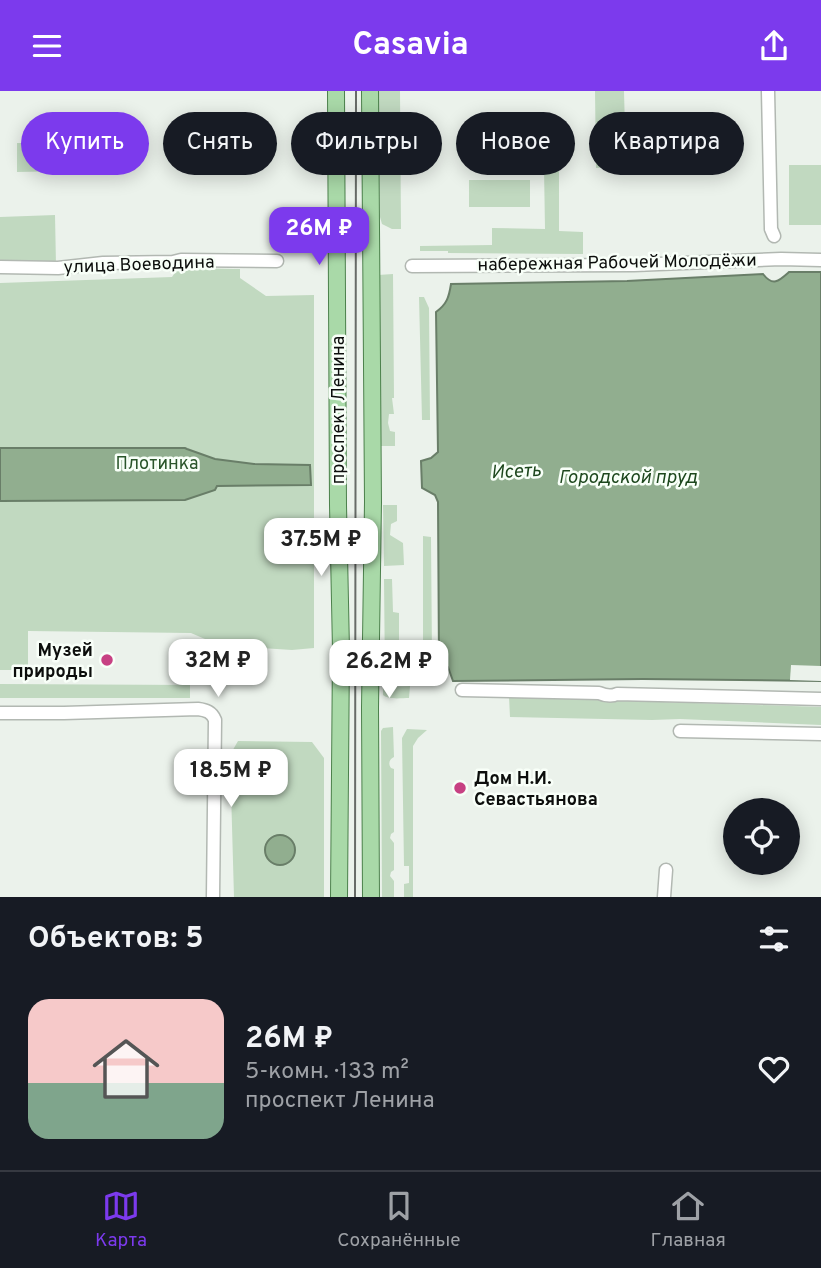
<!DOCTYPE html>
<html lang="ru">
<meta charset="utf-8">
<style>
body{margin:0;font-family:Overpass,sans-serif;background:#20242c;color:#f1f3f6;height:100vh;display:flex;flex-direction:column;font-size:26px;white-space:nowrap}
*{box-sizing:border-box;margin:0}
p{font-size:23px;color:#9ea1a6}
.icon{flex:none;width:38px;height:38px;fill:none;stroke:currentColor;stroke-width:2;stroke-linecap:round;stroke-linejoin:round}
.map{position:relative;height:806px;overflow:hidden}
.sheet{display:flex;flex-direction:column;background:#171b24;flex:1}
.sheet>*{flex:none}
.banner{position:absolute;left:21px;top:21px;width:780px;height:63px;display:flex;gap:14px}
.buttons{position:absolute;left:723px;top:707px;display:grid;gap:14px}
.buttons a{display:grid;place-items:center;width:77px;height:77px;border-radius:50%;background:#171b24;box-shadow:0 4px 18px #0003;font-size:35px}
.price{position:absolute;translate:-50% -60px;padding:0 16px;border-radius:14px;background:#fff;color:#222;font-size:23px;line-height:46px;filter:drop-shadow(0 2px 4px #0008)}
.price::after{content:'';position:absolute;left:50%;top:42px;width:21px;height:16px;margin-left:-10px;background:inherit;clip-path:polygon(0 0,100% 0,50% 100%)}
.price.active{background:#7c3aed;color:#fff}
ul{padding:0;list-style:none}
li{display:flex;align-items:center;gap:21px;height:175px;padding:0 28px}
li+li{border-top:2px solid #363941}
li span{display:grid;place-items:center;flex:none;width:196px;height:140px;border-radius:21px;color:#555}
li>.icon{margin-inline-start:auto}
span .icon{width:84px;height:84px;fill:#fffc;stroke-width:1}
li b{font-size:30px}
h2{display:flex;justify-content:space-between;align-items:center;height:84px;padding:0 28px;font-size:30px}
.chip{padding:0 24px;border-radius:32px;background:#171b24;box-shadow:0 4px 18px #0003;font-size:24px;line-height:63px}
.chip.active{background:#7c3aed;color:#fff}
header{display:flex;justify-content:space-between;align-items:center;height:91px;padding:0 28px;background:#7c3aed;color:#fff;font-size:32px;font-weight:700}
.dock{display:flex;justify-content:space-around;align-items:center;height:98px;border-top:2px solid #363941;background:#171b24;font-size:19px;color:#9ea1a6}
.dock a{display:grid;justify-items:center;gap:4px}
.dock .active{color:#7c3aed}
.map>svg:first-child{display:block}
</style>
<header><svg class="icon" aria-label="menu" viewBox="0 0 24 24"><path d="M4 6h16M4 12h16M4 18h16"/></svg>Casavia<svg class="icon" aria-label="share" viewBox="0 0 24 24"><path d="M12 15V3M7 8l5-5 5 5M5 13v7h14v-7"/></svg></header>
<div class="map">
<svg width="821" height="806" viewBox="0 0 821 806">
<rect width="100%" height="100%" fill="#ebf2eb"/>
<path fill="#c1d9c0" d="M 379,0 L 400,0 L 401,138 L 392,138 L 382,133 L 380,126 L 378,25 Z
M 595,0 L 624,0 L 626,76 L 596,77 Z
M 17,52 L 71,52 L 71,80 L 17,81 Z
M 789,74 L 821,74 L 821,134 L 789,134 Z
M 544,77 L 559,77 L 559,140 L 583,141 L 583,163 L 448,162 L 448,160 L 420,160 L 420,155 L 492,154 L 492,137 L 545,138 Z
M 469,89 L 530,89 L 530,116 L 469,116 Z
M 55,124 L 56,174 L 0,172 L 0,126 Z
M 178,177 L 240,178 L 240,187 L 266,205 L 314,204 L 314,557 L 292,559 L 219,554 L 191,542 L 28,540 L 28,579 L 0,579 L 0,192 L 172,186 Z
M 393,183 L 394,307 L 392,307 L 394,323 L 389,323 L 388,332 L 390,340 L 395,341 L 395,355 L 378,355 L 378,184 Z
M 419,206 L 424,206 L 429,217 L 430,329 L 422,329 Z
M 383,414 L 397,414 L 397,430 L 391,433 L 390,444 L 403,452 L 404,474 L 384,475 Z
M 423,445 L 431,446 L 432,567 L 429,577 L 423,577 Z
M 384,488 L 392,488 L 393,521 L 399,522 L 399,589 L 385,589 Z
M 0,593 L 190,594 L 190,607 L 0,607 Z
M 410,595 L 409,607 C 401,607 389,609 383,604 L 383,596 Z
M 509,606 L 821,616 L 821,634 L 680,628 L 652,629 L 510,626 Z
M 393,636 L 394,666 C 389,668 388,673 391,677 L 394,678 L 394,741 L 391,743 L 390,747 L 394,752 L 394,779 L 391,781 L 390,785 L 394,790 L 394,806 L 382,806 L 381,640 L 383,637 Z
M 407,638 L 427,639 L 418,647 L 413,655 L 413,806 L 404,806 L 404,793 L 409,792 L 409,775 L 404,775 L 402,647 Z
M 238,650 L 312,651 L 324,667 L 324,806 L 234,806 L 230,664 Z"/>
<path fill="#91ae8f" stroke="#697e68" stroke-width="2" d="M 789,181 L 821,181 L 821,590 L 643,588 L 453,590 L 448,576 L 439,569 L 438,411 L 435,404 L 422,397 L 421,370 L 431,367 L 438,361 L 436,221 C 447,213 449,206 451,193 L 627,190 L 763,183 C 773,196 779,190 789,181 Z
M 0,357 L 185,357 L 187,358 L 215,368 L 254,373 L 310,374 L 311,394 L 217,395 L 215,399 L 185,409 L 0,410 Z
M265 759a15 15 0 1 1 30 0a15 15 0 1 1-30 0Z"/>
<path fill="#ebf2eb" d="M 791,574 L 821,575 L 821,590 L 790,589 Z"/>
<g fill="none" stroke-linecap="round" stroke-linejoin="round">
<defs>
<path id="minor" d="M 768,0 L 771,138 L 774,145
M 412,175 L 634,174 L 781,168 L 821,169
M 0,176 L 58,177 L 103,172 L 173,171 L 181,169 L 277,170
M 462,599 L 599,602 C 606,605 611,606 617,603 L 821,608
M 0,622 L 64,622 L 198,618 C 206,619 212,621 215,629 L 213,806
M 680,640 L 821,643
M 664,806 L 666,779"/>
<path id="major" d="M 336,0 L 338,414 L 341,559 L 339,806
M 370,0 L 373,411 L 370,617 L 371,806"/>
</defs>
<use href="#minor" stroke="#b2b8b2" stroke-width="15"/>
<use href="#major" stroke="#4c814c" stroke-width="18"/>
<use href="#minor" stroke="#fff" stroke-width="12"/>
<use href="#major" stroke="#a9d9a8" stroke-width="16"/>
<path stroke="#676b67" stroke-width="2" d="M 355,806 L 356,0"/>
</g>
<g fill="#c74183" stroke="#f8fff8" stroke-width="2.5">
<circle cx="107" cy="569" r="7"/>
<circle cx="460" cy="697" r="7"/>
</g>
<g text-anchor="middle" stroke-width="5" stroke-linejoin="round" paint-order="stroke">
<g font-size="18" fill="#0c0e0c" stroke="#f8fff8">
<text transform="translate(617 171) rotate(-1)" y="6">набережная Рабочей Молодёжи</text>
<text transform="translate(139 173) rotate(-2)" y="6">улица Воеводина</text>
<text transform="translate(338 319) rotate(-90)" y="6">проспект Ленина</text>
</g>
<g font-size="18" fill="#2a552a" stroke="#f8fff8">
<text x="157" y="378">Плотинка</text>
</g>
<g font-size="18" font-weight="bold" fill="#0c0e0c" stroke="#f8fff8" text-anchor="end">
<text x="93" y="565">Музей<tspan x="93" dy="21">природы</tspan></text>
<text x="474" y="693" text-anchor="start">Дом Н.И.<tspan x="474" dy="21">Севастьянова</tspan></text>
</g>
<g font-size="19" font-style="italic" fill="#1d471d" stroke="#f8fff8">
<text transform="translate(516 379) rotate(-3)" y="7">Исеть</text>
<text x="628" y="392">Городской пруд</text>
</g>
</g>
</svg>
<div class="buttons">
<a><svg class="icon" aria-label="locate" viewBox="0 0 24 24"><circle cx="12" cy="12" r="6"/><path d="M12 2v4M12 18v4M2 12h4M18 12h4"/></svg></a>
</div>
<b class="price active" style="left:319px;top:176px">26M ₽</b>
<b class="price" style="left:321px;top:487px">37.5M ₽</b>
<b class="price" style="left:218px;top:608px">32M ₽</b>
<b class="price" style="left:389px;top:609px">26.2M ₽</b>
<b class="price" style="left:231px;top:718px">18.5M ₽</b>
<div class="banner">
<a class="chip active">Купить</a>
<a class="chip">Снять</a>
<a class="chip">Фильтры</a>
<a class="chip">Новое</a>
<a class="chip">Квартира</a>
</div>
</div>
<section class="sheet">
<h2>Объектов: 5<svg class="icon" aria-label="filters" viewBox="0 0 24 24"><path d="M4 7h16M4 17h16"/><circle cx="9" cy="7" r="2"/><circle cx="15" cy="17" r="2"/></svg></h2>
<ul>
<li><span style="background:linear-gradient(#f6c9c9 60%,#7fa58c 0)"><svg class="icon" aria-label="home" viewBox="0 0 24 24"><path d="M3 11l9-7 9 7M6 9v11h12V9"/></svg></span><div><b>26M ₽</b><p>5-комн. · 133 m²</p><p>проспект Ленина</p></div><svg class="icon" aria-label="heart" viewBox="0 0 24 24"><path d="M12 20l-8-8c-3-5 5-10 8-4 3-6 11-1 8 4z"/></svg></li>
</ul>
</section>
<nav class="dock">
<a class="active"><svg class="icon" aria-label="map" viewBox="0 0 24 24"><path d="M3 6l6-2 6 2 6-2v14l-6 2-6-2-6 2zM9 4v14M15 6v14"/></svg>Карта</a>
<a><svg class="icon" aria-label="saved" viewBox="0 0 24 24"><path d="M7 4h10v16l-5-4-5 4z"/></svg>Сохранённые</a>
<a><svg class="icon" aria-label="home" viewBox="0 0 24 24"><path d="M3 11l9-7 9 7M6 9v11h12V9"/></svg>Главная</a>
</nav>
